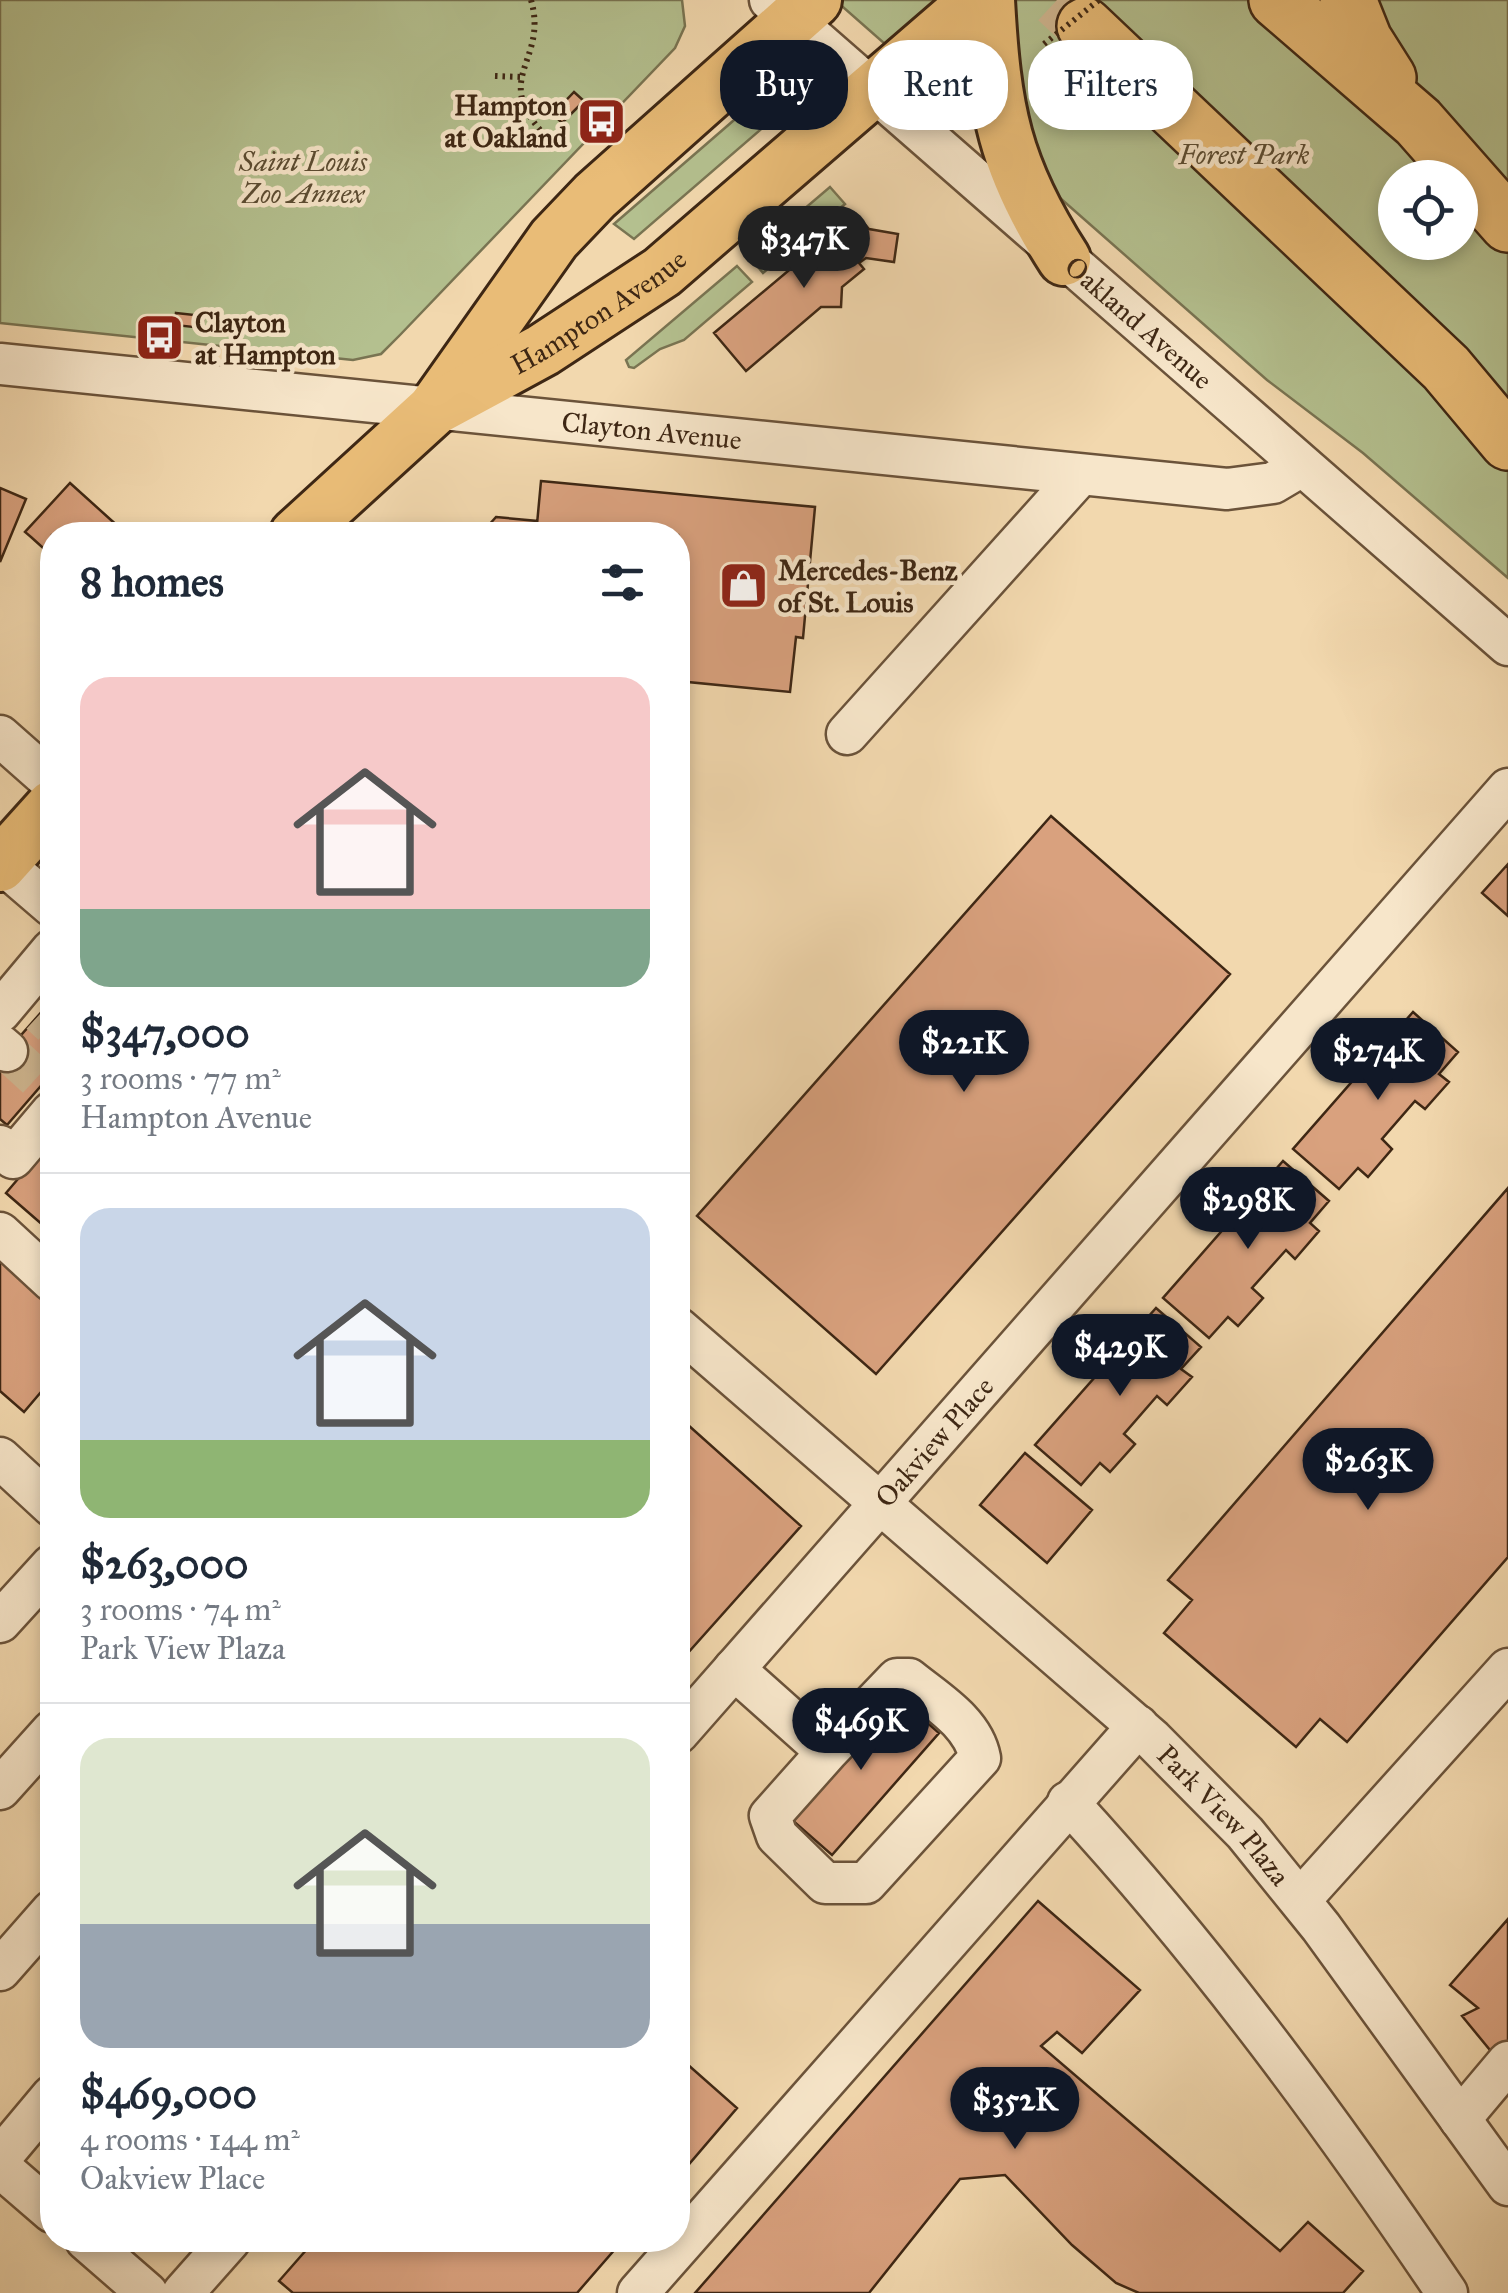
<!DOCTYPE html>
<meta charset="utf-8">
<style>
body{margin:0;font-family:"IM FELL Great Primer",serif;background:#f2f2f3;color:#1f2937;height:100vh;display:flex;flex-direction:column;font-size:38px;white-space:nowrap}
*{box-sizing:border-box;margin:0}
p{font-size:32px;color:#747a83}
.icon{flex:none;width:55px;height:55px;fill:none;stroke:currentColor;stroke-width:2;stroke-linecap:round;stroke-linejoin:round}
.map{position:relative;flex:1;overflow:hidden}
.panel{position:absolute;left:40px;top:522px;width:650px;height:1730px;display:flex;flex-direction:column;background:#fff;border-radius:40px;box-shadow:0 5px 15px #0003}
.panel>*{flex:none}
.top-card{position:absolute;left:720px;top:40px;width:638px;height:90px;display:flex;gap:20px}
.controls{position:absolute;left:1378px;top:160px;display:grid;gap:20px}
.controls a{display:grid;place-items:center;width:100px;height:100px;border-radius:50%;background:#fff;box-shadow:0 5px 15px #0003;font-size:50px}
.price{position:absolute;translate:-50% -85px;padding:0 22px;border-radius:35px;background:#111827;color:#fff;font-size:32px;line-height:65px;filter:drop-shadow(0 2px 5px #0008)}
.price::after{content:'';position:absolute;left:50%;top:60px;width:30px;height:22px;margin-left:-15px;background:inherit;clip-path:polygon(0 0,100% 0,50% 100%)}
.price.current{background:#222;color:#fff}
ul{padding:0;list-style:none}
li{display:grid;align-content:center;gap:20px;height:530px;padding:0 40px}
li+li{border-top:2px solid #e0e1e3}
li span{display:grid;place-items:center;height:310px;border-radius:30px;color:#555}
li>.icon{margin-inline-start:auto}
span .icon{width:180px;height:180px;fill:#fffc;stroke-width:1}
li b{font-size:42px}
h2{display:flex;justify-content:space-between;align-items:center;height:120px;padding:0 40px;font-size:42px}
.chip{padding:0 35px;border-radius:40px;background:#fff;box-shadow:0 5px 15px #0003;font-size:35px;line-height:90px}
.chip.current{background:#111827;color:#fff}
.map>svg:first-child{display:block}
</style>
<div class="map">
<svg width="1508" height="2293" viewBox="0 0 1508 2293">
<rect width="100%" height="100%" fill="#f2d8ae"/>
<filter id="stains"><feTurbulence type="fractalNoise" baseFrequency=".002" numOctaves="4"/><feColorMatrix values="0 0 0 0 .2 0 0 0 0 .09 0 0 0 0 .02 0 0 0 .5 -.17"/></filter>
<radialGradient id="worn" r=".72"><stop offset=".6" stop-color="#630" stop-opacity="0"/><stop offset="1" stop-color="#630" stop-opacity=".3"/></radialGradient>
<path fill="#b4c08f" stroke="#797452" stroke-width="2.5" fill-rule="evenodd" d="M 0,0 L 682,0 L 685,26 L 675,48 L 400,335 L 381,354 L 353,360 L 0,323 Z
M 835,0 L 1508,0 L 1508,578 L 1363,453 L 1267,380 ZM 1395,178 L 1460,178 L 1460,242 L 1395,242 Z
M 763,95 L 782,111 L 634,239 L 614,224 Z
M 830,187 L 845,204 L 763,273 L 749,256 Z
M 737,266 L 752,282 L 684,340 L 660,349 L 634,368 L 629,367 L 626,360 Z"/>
<path fill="#d9a17e" stroke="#3e2714" stroke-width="2.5" d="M 574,92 L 584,101 L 562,123 L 553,114 Z
M 856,214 L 869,229 L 898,234 L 894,262 L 866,258 L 859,263 L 864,269 L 842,287 L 841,307 L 821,307 L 746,371 L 714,333 Z
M 176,313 L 204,316 L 202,328 L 175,325 Z
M 541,481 L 815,507 L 803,638 L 796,637 L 790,692 L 678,681 L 678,535 L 536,535 Z
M 70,483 L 111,520 L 128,535 L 52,535 L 52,556 L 31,537 L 25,532 Z
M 0,488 L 26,499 L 0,562 Z
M 496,517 L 537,521 L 536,535 L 480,535 Z
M 1051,816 L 1230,974 L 876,1374 L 697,1216 Z
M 1508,864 L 1508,916 L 1482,893 Z
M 52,1000 L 52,1073 L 7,1125 L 0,1119 L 0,1059 Z
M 1413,1012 L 1458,1052 L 1439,1074 L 1449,1082 L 1425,1109 L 1415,1101 L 1382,1139 L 1392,1149 L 1368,1177 L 1358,1168 L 1339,1189 L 1293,1149 Z
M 52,1139 L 52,1233 L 6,1193 Z
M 1283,1161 L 1329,1201 L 1310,1223 L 1319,1231 L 1295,1259 L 1286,1250 L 1252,1288 L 1263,1298 L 1238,1326 L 1228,1317 L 1209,1338 L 1163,1298 Z
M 1508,1188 L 1508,1557 L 1347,1742 L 1320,1719 L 1296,1747 L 1164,1633 L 1192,1600 L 1168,1580 Z
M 0,1250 L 52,1296 L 52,1379 L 24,1412 L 0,1391 Z
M 1156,1308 L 1201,1347 L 1181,1369 L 1192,1377 L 1167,1405 L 1157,1396 L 1124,1434 L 1135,1444 L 1110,1472 L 1100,1463 L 1081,1485 L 1035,1445 Z
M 678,1416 L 801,1526 L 678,1664 Z
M 1025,1453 L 1092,1510 L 1047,1563 L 980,1505 Z
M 890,1690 L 939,1733 L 832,1855 L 783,1812 Z
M 1038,1901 L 1140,1990 L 1082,2053 L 1057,2032 L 1041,2046 L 1280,2251 L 1308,2222 L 1363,2271 L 1343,2293 L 1139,2293 L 1116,2283 L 1072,2245 L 1005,2175 L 960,2179 L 869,2293 L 695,2293 Z
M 1508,1919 L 1508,2072 L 1462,2016 L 1478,2008 L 1450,1985 Z
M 678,2056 L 737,2108 L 678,2177 Z
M 315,2240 L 623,2240 L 577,2293 L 293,2293 L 279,2281 Z"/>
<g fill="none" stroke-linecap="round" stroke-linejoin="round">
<path stroke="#ceb58f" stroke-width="40" stroke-dasharray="40 20" stroke-linecap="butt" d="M 40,1014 L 52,1025
M 7,1051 L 42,1083"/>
<path stroke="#ceb58f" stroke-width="55" stroke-dasharray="55 28" stroke-linecap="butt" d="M 1057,0 L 1085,26"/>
<defs>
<g id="minor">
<path id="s1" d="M 770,0 L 1508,645"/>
<path id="s2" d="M 0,364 L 1227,489 L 1273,483 L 1300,467"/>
<path d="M 847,734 L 1080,475"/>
<path d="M 0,736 L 52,782"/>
<path d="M 2,863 L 52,906"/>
<path d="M 0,1012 L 52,950"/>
<path d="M 0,1045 L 7,1051"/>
<path d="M 0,1146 L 13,1158 L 52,1112"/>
<path d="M 0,1233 L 52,1281"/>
<path id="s3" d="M 678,1328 L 1152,1739 L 1245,1833 L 1321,1927 L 1508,2185"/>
<path d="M 0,1458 L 52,1506"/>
<path d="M 0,1622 L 52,1565"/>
<path d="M 734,1669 L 827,1752 L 770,1816 L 777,1836 L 825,1883 L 866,1883 L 980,1758 C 973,1722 936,1701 909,1679 L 897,1679 L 827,1752"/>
<path id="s4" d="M 678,1733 L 1508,789"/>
<path d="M 0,1789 L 52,1731"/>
<path d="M 1068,1802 C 1209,1955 1331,2121 1447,2293"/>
<path d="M 1300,1900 L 1508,1669"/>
<path d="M 0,1970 L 52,1911"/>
<path d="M 1460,2119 L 1508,2062"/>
<path d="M 0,2158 L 52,2096"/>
<path d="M 0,2167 L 52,2212"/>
<path d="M 86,2240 L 147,2293"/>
<path d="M 183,2293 L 230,2240"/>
<path d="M 638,2293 L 1138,1726"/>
</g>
<g id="major">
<path d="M 988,0 C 994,109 1004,166 1064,259"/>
<path d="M 436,406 L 554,239 L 595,196 L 815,0"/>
<path id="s5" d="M 296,535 L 434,409 L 543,350 L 662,272 L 977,0"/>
<path d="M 0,865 L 52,807"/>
</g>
<path id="highway" d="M 1277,0 L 1418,122 L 1508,224
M 1348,0 L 1364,40 L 1388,78
M 1085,26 L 1446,368 L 1508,442"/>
</defs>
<use href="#minor" stroke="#6b533a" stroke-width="45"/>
<use href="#major" stroke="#3e2714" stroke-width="58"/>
<use href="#highway" stroke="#3e2714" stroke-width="60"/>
<path stroke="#3e2714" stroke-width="6" stroke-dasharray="2.5 5" stroke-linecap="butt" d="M 531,0 C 550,65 483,79 555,145
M 495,76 L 521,77"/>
<use href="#minor" stroke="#f7e6ca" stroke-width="40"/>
<use href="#major" stroke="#e9bc77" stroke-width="52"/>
<use href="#highway" stroke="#e9bc77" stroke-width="55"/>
<path stroke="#3e2714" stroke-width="6" stroke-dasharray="2.5 5" stroke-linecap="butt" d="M 1044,44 L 1099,0"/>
</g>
<defs>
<symbol id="bus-square" viewBox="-11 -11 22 22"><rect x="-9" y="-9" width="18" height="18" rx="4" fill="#8f2418" stroke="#f7e6ca"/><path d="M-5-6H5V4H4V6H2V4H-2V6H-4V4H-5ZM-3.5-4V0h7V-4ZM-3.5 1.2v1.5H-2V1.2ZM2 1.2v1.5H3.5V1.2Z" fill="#fff"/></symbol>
<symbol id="shop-square" viewBox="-11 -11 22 22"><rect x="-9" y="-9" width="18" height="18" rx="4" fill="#8f2418" stroke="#f7e6ca"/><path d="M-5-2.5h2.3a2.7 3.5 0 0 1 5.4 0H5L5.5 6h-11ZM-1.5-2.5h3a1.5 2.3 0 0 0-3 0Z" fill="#fff"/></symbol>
</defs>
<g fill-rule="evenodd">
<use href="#bus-square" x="574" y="94" width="55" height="55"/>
<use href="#bus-square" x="132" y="310" width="55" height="55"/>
<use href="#shop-square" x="716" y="558" width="55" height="55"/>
</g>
<g text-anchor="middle" stroke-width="9" stroke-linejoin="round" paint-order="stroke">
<g font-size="28" font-weight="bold" fill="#3e2714" stroke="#f7e6ca" text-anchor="start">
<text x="567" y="115" text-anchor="end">Hampton<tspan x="567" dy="32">at Oakland</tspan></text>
<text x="195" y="332">Clayton<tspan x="195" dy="32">at Hampton</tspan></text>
<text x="778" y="580">Mercedes-Benz<tspan x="778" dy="32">of St. Louis</tspan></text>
</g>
<g font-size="28" font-style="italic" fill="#5c4d33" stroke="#f7e6ca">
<text x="1244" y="164">Forest Park</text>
<text x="303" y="171">Saint Louis<tspan x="303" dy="32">Zoo Annex</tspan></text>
</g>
<g font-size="28" fill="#3e2714" stroke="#f7e6ca">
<text dy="10" stroke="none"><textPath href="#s5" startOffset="378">Hampton Avenue</textPath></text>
<text dy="10" stroke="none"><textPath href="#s1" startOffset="490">Oakland Avenue</textPath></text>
<text dy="10" stroke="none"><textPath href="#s2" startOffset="655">Clayton Avenue</textPath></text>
<text dy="10" stroke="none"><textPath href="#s4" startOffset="388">Oakview Place</textPath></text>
<text dy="10" stroke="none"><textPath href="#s3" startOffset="732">Park View Plaza</textPath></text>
</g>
</g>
<rect width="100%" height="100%" filter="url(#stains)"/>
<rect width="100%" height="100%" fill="url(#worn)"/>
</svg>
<div class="controls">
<a><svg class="icon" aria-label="locate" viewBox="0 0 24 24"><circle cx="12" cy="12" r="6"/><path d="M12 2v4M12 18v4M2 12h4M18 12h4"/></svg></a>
</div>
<b class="price current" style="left:804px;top:291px">$347K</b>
<b class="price" style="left:964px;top:1095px">$221K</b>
<b class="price" style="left:1378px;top:1103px">$274K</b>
<b class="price" style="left:1248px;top:1252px">$298K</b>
<b class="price" style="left:1120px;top:1399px">$429K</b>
<b class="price" style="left:1368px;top:1513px">$263K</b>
<b class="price" style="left:861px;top:1773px">$469K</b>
<b class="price" style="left:1015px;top:2152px">$352K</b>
<div class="top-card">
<a class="chip current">Buy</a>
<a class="chip">Rent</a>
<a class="chip">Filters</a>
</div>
<section class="panel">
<h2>8 homes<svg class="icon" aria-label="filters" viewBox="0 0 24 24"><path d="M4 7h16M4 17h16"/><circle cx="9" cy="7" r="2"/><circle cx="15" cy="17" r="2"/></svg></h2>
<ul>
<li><span style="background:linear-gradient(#f6c9c9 75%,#7fa58c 0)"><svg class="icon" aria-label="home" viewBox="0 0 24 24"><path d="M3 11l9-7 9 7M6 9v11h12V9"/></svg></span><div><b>$347,000</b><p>3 rooms · 77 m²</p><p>Hampton Avenue</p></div></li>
<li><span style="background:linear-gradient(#c9d6e8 75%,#8fb573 0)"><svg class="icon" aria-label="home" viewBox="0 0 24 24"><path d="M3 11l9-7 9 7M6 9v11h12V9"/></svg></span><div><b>$263,000</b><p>3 rooms · 74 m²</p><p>Park View Plaza</p></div></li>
<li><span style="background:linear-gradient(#dfe7d0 60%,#9aa5b1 0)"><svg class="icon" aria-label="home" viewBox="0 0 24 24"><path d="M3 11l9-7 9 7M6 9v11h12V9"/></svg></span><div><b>$469,000</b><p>4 rooms · 144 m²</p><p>Oakview Place</p></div></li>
</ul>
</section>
</div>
